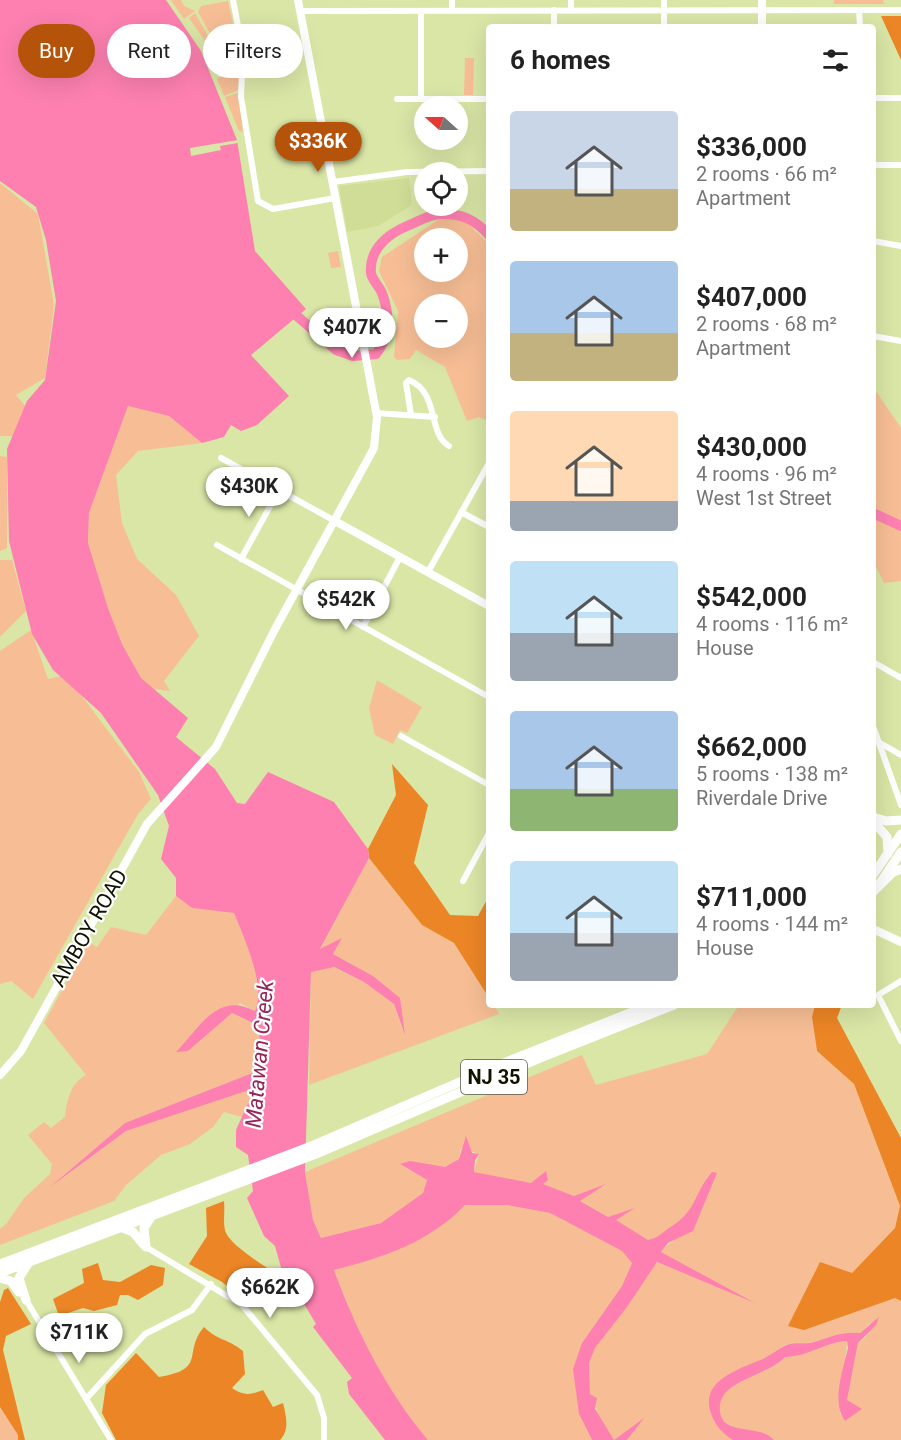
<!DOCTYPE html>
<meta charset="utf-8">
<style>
body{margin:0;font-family:Roboto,sans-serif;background:#f2f2f2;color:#222;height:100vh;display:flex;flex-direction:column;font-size:22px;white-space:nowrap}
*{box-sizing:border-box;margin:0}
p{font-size:20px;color:#767676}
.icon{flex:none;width:33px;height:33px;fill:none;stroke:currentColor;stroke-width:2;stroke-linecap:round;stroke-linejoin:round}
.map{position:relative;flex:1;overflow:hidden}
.drawer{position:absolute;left:486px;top:24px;width:390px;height:984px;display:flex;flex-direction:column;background:#fff;border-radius:6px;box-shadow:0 6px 24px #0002}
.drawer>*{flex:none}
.hud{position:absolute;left:18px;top:24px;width:378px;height:54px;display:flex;gap:12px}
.needle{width:39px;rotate:291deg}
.fabs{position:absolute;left:414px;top:96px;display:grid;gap:12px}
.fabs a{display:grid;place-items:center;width:54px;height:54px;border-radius:50%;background:#fff;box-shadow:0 6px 24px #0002;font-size:30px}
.price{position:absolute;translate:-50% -51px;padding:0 14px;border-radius:21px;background:#fff;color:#222;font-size:20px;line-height:39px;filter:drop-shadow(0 2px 3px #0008)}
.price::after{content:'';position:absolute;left:50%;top:36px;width:18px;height:14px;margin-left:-9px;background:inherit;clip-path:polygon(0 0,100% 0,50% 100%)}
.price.selected{background:#b45309;color:#fff}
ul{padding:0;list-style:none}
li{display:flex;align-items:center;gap:18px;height:150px;padding:0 24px}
li span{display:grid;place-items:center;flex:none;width:168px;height:120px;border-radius:6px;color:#555}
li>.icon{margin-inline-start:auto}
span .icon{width:72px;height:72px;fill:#fffc;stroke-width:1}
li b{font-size:26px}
h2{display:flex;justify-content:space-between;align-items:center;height:72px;padding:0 24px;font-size:26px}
.chip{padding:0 21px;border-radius:27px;background:#fff;box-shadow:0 6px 24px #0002;font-size:21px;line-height:54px}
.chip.selected{background:#b45309;color:#fff}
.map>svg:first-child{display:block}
</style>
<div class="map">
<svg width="901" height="1440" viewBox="0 0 901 1440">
<rect width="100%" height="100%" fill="#d9e6a6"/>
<path fill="#d0dd96" d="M 409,178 L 412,205 L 378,226 L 347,232 L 339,186 Z"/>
<path fill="#f7be95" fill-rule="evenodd" d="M 171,0 L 181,0 L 184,6 L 195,11 L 184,19 Z
M 834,0 L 883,0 L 884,4 L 834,4 Z
M 228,1 L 236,38 L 216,44 L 198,12 L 201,6 Z
M 195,13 L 208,36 L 205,41 L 189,18 Z
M 238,41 L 240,54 L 238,90 L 224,96 L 217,79 L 221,77 L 217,68 L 226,64 L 226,56 L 221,55 L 227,50 L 229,42 Z
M 465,58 L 474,58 L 473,95 L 464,95 Z
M 238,93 L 243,132 L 239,131 L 225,97 Z
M 0,183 L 38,214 L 54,305 L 45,378 L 16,395 L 27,408 L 18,436 L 0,436 Z
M 441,218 L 466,222 L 489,244 L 489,422 L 479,417 L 467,421 L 445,367 L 416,350 L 410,359 L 397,360 L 394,357 L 398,311 L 379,271 L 382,257 ZM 424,238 L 458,238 L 458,272 L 424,272 ZM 424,304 L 458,304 L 458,338 L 424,338 Z
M 338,251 L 341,267 L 331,268 L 328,253 Z
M 873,387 L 901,428 L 901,581 L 884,583 L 873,560 Z
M 128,406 L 169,416 L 202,443 L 138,451 L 116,475 L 122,523 L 137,559 L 176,595 L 199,636 L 164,681 L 170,691 L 154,689 L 141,678 L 122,644 L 108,608 L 88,543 L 89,513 Z
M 0,456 L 7,457 L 7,548 L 0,551 Z
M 0,560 L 12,560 L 26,611 L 0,637 Z
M 31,630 L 48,679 L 66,675 L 139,772 L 151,799 L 138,814 L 33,999 L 11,981 L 0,984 L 0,651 Z
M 377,680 L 422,707 L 407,733 L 400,730 L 393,744 L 375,735 L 369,708 Z
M 369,858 L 422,925 L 454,943 L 489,998 L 489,1005 L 494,1005 L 499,1014 L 309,1085 L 311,971 L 333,967 L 364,982 L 394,1004 L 403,1031 L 399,998 L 373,976 L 333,954 L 341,939 L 320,950 Z
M 176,896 L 192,908 L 234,913 C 243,936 267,987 255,1011 L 240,1003 L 188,1051 L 231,1013 L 259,1026 L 260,1070 L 125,1123 L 59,1179 L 126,1131 L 255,1087 L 242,1117 L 224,1112 L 213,1127 L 190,1144 L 161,1155 L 126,1185 L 114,1201 L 0,1245 L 0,1229 L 7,1223 L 24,1198 L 50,1174 L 52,1164 L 28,1135 L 44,1122 L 51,1128 L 65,1117 C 67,1101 70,1083 86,1075 L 44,1023 L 88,942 L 97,947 L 111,927 L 146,935 Z
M 742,1005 L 815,1005 L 812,1017 L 817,1051 L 854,1084 L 900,1206 L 895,1228 L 852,1273 L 901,1301 L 901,1440 L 774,1440 L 770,1436 C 752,1431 710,1429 720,1401 C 722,1395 726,1389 731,1386 C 749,1374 769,1374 785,1357 C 808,1357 825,1342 847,1341 L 840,1414 L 845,1421 L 861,1409 L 847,1400 L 858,1343 L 866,1337 L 871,1322 L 860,1333 C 840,1331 827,1339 809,1343 C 802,1344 793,1342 786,1345 C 779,1348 772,1354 766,1358 C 741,1371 725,1368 709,1396 L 730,1438 L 733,1440 L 627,1440 L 641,1420 L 614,1440 C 603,1428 593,1414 597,1398 L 590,1394 L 589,1363 L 595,1348 L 657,1262 L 747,1299 L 661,1252 C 666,1245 673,1242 679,1236 C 694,1219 709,1195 716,1173 C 698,1188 703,1188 693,1207 C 685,1222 664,1235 648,1240 L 615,1220 L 632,1210 L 608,1217 L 579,1200 L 602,1186 L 574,1196 L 542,1184 L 506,1180 L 474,1172 L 479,1154 L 461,1148 L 459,1159 L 445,1167 L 401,1165 L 427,1180 L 423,1193 L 381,1223 L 321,1238 L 313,1220 L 305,1172 L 582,1055 L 596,1085 L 707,1054 L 737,1008 Z
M 465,1205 L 507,1205 L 550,1213 L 622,1251 L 632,1263 L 622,1286 L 582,1343 L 579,1414 L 592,1440 L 428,1440 C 386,1390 356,1330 334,1270 C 379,1259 433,1239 465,1205 Z
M 0,1407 L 18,1435 L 18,1440 L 0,1440 Z"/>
<path fill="#ec8526" d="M 881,16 L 901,16 L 901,60 Z
M 392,764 L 428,805 L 414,863 L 450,915 L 478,916 L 489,896 L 489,998 L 454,943 L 422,925 L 369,858 L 368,849 L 396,795 Z
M 815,1005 L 842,1005 L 837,1018 L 901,1138 L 901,1301 L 895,1298 L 804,1330 L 788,1326 L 820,1262 L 852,1273 L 895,1228 L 900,1206 L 854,1084 L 817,1051 L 812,1017 Z
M 224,1201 C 225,1211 223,1221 225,1230 C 228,1245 270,1269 283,1279 L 252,1306 L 222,1282 L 189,1264 L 207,1236 L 206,1208 Z
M 98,1263 L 103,1280 L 120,1282 L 151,1265 L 165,1268 L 163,1285 L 138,1300 L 128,1295 L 120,1295 L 117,1305 L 94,1311 L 83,1308 L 59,1316 L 53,1299 L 84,1283 L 82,1269 Z
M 8,1288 L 31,1324 L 6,1336 L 3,1350 L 25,1440 L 18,1440 L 18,1435 L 0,1407 L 0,1302 L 4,1290 Z
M 204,1327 C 218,1341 227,1338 243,1351 L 245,1374 L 232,1388 C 244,1396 250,1395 263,1390 L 273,1407 L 283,1403 C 286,1416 290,1430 280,1440 L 116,1440 L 102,1413 L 106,1385 L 136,1353 L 159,1377 C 208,1369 182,1353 204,1327 Z"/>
<path fill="#fd80b0" d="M 0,0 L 166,0 L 201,51 L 237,140 L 255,251 L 306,309 L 251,355 L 289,396 L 257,425 L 241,431 L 231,425 L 224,437 L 202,443 L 169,416 L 128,406 L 89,513 L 88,543 L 108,608 L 122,644 L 141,678 L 188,718 L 176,737 L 215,769 L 237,803 L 245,804 L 268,772 L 334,802 L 368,849 L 369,858 L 320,949 L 342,938 L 333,954 L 373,976 L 400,998 L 405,1035 L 394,1004 L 364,982 L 334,967 L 311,972 L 305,1172 L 313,1220 L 321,1238 L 381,1223 L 423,1193 L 427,1180 L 400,1164 L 410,1161 L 445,1167 L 459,1159 L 466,1136 L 472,1153 L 479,1154 L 475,1160 L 474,1172 L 531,1183 L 546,1171 L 548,1180 L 543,1184 L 574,1196 L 606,1184 L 580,1201 L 608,1217 L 635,1208 L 616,1220 L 648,1240 C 657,1238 662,1233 669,1228 C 698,1210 692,1196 712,1172 L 717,1173 L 693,1231 L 668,1243 L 661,1252 L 755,1303 L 657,1262 L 627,1307 L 595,1348 L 589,1363 L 590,1394 L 597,1398 L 595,1409 L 614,1440 L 592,1440 L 579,1414 L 573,1369 L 582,1343 L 622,1286 L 632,1263 L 622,1251 L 550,1213 L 507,1205 L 465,1205 C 430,1242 382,1258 334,1270 C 356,1330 386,1390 428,1440 L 385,1440 L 349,1394 L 347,1382 L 352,1378 L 313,1327 L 316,1324 L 300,1297 L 293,1277 L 282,1271 L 275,1246 L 264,1236 L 247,1198 L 253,1191 L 248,1155 L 236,1147 L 236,1130 L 255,1088 L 126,1131 L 50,1187 L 125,1123 L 260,1070 L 259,1026 L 232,1013 L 188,1051 L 176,1052 C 200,1027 218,991 255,1011 C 267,987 243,936 234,913 L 192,908 L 176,896 L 176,878 L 161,859 L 169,826 L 158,795 L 101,713 L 53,670 L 32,634 L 9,541 L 7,449 L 27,401 L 45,380 L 56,301 L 46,240 L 36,207 L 0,181 Z
M 879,1317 L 876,1325 L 858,1343 L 847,1400 L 862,1409 L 845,1421 C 831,1402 843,1370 848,1348 L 847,1341 C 825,1342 808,1357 785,1357 C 766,1378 716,1379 720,1412 C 723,1436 761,1424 774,1440 L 733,1440 C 724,1435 716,1426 712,1416 C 697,1381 739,1369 763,1359 C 771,1355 779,1348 787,1345 C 794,1342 803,1344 810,1343 C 828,1338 841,1331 860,1333 Z
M 644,1418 L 627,1440 L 614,1440 Z"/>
<path fill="#d9e6a6" d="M 238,140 L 238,143 L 220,146 L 221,150 L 191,156 L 190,148 Z"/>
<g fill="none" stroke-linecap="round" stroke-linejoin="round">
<path stroke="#fd80b0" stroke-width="10" d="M 297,316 L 336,350 L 353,356 L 376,354 C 390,337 390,314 382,293 C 380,287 372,280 371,273 C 369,249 388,234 407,226 C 418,222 429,214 441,214 C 463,214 474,219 489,235
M 873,513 L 901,526"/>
<path stroke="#fff" stroke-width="6" d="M 233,0 L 243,52 L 241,97 L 258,201 L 273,209 L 335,198
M 571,0 L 571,10
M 554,10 L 554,27
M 859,10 L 860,27
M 300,11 L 901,10
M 452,11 L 452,0
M 664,27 L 664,0
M 873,98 L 901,98
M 397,99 L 489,99
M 421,99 L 421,11
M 873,165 L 901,165
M 333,182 L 407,172 L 489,171
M 873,241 L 901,246
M 873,336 L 901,341
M 376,413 L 435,417
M 411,415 L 406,383 L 409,380 C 440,393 427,433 449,446
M 221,458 L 335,521
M 461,512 L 489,527
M 217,545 L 489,697
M 241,559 L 279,490
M 428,572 L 489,463
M 363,627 L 400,557
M 873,662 L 901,678
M 873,726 L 901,805
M 401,736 L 489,785
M 873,739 L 901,755
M 463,881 L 489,833
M 901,981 L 878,995 L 901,1041
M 146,1247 L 242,1305 L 317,1395 L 324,1418 L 324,1440
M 26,1300 L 111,1440
M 86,1399 L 145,1334 L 192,1310 L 211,1284"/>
<path stroke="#fff" stroke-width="8" d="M 762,0 L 762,27
M 335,521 L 489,606
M 873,929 L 901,942
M 0,1075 L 21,1051 L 147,824 L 216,747 L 274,631 L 374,448 L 377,417 L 298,0"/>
<path stroke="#fff" stroke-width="9" d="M 873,817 L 886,821 L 901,820
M 873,821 L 887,837 L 888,854
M 873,875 L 901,834
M 878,886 L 901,852
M 873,892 L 892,873 L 901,869
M 120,1227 L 133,1232 L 144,1245
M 146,1247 L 144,1228 L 153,1214
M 0,1264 L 314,1145 L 511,1060 L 650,1005
M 0,1273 L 316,1154 L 540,1058 L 674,1005
M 0,1278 L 11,1281 L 19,1292
M 26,1300 L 19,1278 L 29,1262"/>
</g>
<g text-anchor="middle" stroke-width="4.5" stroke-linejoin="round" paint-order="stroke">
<rect fill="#fff" stroke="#585a4c" stroke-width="1.5" x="461" y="1060" width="66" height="34" rx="4.5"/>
<g font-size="20" font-weight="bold" fill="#101300">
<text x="494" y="1084">NJ 35</text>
</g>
<g font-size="21" fill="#101300" stroke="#fff">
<text transform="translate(89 928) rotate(-60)" y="7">AMBOY ROAD</text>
</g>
<g font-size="22" font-style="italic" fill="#942659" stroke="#fff">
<text transform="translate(259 1054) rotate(-85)" y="8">Matawan Creek</text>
</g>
</g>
</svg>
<div class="fabs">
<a><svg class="needle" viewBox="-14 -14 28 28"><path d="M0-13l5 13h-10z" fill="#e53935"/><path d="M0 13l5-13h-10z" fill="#767676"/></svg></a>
<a><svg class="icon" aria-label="locate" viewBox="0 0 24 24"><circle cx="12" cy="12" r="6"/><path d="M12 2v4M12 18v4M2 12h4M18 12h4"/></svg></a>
<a>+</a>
<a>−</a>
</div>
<b class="price selected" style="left:318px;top:173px">$336K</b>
<b class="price" style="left:352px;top:359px">$407K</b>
<b class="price" style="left:249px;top:518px">$430K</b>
<b class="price" style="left:346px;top:631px">$542K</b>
<b class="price" style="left:270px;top:1319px">$662K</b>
<b class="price" style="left:79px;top:1364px">$711K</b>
<div class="hud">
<a class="chip selected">Buy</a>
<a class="chip">Rent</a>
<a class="chip">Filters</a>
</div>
<section class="drawer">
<h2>6 homes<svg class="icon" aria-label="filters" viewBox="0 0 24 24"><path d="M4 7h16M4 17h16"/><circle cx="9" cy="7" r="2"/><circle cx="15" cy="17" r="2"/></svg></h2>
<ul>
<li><span style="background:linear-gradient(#c9d6e8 65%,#c2b280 0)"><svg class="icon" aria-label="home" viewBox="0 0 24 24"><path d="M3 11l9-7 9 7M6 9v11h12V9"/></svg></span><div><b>$336,000</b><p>2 rooms · 66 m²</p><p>Apartment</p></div></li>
<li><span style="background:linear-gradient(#a9c7e8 60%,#c2b280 0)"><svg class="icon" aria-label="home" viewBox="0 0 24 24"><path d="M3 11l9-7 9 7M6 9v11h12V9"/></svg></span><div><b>$407,000</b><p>2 rooms · 68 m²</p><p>Apartment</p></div></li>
<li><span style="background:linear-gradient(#ffd9b3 75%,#9aa5b1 0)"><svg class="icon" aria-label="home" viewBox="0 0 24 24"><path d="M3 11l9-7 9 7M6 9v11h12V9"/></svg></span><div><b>$430,000</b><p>4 rooms · 96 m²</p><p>West 1st Street</p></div></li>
<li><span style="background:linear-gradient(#bfe0f5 60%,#9aa5b1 0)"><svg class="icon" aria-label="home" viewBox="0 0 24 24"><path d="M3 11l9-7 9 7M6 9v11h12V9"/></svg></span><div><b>$542,000</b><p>4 rooms · 116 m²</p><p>House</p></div></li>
<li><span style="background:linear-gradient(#a9c7e8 65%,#8fb573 0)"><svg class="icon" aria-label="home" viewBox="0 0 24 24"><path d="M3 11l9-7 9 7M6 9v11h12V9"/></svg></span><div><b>$662,000</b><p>5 rooms · 138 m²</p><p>Riverdale Drive</p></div></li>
<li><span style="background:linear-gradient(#bfe0f5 60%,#9aa5b1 0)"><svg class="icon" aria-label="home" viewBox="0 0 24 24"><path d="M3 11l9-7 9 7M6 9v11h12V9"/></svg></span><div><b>$711,000</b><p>4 rooms · 144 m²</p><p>House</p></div></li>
</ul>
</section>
</div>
